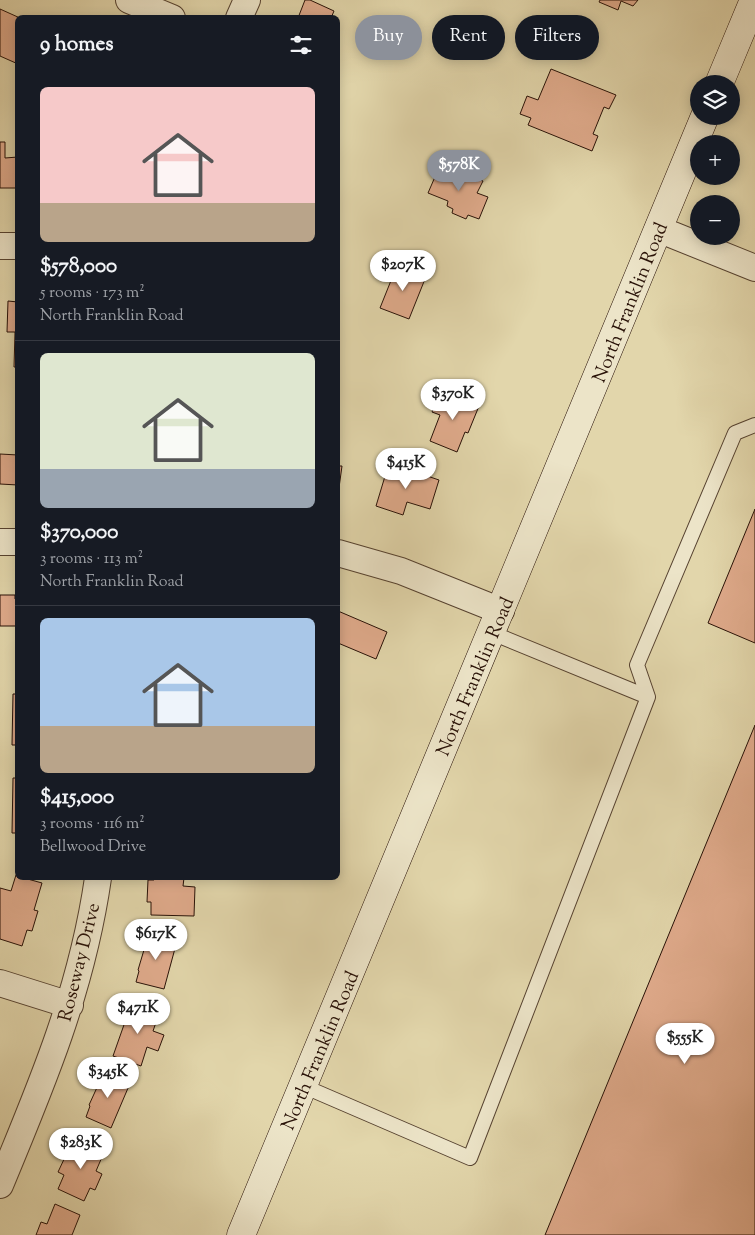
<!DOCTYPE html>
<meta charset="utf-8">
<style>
body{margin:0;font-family:"Sorts Mill Goudy",serif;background:#242831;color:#f1f3f6;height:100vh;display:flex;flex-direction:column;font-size:19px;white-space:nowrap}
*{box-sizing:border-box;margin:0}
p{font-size:16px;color:#9ea1a6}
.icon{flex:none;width:28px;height:28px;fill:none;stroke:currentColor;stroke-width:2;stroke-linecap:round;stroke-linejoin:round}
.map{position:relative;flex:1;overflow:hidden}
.panel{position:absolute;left:15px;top:15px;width:325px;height:865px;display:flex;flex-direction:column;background:#171b24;border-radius:8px;box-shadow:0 2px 12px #0003}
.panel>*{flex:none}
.top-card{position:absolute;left:355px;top:15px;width:325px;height:45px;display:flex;gap:10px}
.tools{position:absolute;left:690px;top:75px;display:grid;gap:10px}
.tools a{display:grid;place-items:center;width:50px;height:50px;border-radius:50%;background:#171b24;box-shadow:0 2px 12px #0003;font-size:25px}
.price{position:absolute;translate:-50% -42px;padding:0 11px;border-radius:18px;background:#fff;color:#222;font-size:16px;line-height:32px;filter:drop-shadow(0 1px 2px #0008)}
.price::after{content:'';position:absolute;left:50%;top:30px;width:15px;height:11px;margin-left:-8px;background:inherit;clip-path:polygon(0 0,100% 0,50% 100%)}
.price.current{background:#8c9099;color:#fff}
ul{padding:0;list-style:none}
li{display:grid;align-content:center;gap:10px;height:265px;padding:0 25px}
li+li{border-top:1px solid #363941}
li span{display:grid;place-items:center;height:155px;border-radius:8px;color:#555}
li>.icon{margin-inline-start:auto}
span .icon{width:90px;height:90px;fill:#fffc;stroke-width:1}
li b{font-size:21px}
h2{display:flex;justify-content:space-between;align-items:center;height:60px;padding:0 25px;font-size:21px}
.pill{padding:0 18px;border-radius:22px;background:#171b24;box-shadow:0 2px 12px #0003;font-size:18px;line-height:45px}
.pill.current{background:#8c9099;color:#fff}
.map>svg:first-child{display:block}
</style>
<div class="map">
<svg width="755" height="1235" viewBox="0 0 755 1235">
<rect width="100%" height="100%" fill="#e2d6ab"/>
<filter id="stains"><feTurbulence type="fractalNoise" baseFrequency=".004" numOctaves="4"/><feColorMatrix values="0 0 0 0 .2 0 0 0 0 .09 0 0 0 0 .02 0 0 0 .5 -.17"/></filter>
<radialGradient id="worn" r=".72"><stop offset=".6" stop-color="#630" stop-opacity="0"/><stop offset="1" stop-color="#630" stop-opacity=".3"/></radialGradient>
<path fill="#e0ab8c" stroke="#281107" d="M 305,0 L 310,0 L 334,11 L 331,18 L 298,18 Z
M 600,0 L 638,0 L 633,6 L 621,1 L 618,10 L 599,2 Z
M 0,9 L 20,18 L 18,18 L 18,64 L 0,56 Z
M 551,69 L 616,95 L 609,109 L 604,107 L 593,134 L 598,136 L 592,151 L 528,125 L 531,118 L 520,114 L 527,96 L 538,100 Z
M 0,142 L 5,142 L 5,158 L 18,157 L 18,188 L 0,188 Z
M 441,163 L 483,181 L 477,193 L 488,197 L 479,219 L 468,215 L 466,219 L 452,213 L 453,209 L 447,206 L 448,201 L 428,193 Z
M 398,263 L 420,272 L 418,277 L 425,279 L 409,319 L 380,308 Z
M 8,301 L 18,302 L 18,367 L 14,367 L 15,332 L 7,332 Z
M 449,393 L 479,406 L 468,433 L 465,432 L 457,452 L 430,441 L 440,415 L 432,412 L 438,399 L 446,402 Z
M 0,454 L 18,455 L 18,485 L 0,484 Z
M 389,463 L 439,480 L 430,509 L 407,502 L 403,515 L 376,506 Z
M 338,466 L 342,466 L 338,495 Z
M 755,509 L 755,643 L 708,623 Z
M 0,595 L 15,595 L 15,599 L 18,599 L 18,626 L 0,626 Z
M 338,611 L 387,632 L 376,659 L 338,643 Z
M 13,694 L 18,694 L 18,745 L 12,745 Z
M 755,725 L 755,1235 L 545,1235 Z
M 13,778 L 18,778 L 18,833 L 12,833 Z
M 16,875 L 18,878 L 24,878 L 42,883 L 34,910 L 38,911 L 32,931 L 27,930 L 22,946 L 0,939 L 0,888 L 11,891 Z
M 154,878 L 184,878 L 183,886 L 195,887 L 194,916 L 151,915 L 151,902 L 147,902 L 148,880 L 154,880 Z
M 149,933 L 177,941 L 164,989 L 136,982 L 139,971 L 138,970 Z
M 132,1002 L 160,1011 L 153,1031 L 164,1035 L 158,1051 L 147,1047 L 141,1066 L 113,1056 Z
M 105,1070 L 131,1081 L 111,1128 L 86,1117 L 90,1106 L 89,1105 Z
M 80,1139 L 105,1150 L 96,1171 L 102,1174 L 95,1190 L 90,1188 L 84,1201 L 58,1189 L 64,1175 L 58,1172 L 66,1155 L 72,1158 Z
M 55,1204 L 80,1215 L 72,1235 L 36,1235 L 41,1222 L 47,1224 Z"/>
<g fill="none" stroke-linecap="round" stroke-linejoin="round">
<defs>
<path id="lane" d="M 492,633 L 648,697
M 303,1086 L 470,1158 L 648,697 L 637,665 L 735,433 L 755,425"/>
<path id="street" d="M 129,0 L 172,18
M 239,18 L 247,0
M 658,229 L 755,268
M 0,246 L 18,246
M 0,542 L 18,542
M 338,553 L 401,571 L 501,611
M 0,983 L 70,1005
M 0,1185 C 43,1082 82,989 98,878"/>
<path id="secondary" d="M 719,84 L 754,0
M 241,1235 L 705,116"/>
</defs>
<use href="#lane" stroke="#564230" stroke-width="16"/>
<use href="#street" stroke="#564230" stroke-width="28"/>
<use href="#secondary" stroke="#281107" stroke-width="29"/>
<use href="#lane" stroke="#ece4c8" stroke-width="14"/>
<use href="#street" stroke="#ece4c8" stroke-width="26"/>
<use href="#secondary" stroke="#ece4c8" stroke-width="28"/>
</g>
<g text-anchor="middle" stroke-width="5" stroke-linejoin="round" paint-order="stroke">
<g font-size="19" fill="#281107" stroke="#ece4c8">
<text transform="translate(629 302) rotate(-68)" y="7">North Franklin Road</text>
<text transform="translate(474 676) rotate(-67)" y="7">North Franklin Road</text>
<text transform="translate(78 962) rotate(-76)" y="7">Roseway Drive</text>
<text transform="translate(319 1050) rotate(-67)" y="7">North Franklin Road</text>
</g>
</g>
<rect width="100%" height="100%" filter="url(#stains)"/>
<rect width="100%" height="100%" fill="url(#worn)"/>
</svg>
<div class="tools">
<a><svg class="icon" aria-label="layers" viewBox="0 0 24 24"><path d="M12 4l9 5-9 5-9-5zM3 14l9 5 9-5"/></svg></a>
<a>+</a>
<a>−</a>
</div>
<b class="price current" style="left:459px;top:192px">$578K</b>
<b class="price" style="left:403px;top:292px">$207K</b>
<b class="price" style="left:453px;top:421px">$370K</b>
<b class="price" style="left:406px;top:490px">$415K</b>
<b class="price" style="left:156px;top:961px">$617K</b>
<b class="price" style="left:138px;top:1035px">$471K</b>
<b class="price" style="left:685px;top:1065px">$555K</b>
<b class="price" style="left:108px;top:1099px">$345K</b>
<b class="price" style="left:81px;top:1170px">$283K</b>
<div class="top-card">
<a class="pill current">Buy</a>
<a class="pill">Rent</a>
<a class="pill">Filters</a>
</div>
<section class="panel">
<h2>9 homes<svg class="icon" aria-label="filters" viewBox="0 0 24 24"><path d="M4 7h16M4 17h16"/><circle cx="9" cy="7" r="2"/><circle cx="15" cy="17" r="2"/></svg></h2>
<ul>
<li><span style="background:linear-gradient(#f6c9c9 75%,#b9a48a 0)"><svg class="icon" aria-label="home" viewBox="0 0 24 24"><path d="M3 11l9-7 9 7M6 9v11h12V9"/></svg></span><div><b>$578,000</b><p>5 rooms · 173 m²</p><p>North Franklin Road</p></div></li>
<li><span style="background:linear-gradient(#dfe7d0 75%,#9aa5b1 0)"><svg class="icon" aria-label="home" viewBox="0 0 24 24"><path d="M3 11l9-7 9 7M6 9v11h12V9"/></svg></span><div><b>$370,000</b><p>3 rooms · 113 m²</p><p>North Franklin Road</p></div></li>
<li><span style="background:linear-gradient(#a9c7e8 70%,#b9a48a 0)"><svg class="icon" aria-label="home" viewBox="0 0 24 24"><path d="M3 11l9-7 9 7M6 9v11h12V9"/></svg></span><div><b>$415,000</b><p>3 rooms · 116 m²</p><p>Bellwood Drive</p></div></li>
</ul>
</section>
</div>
